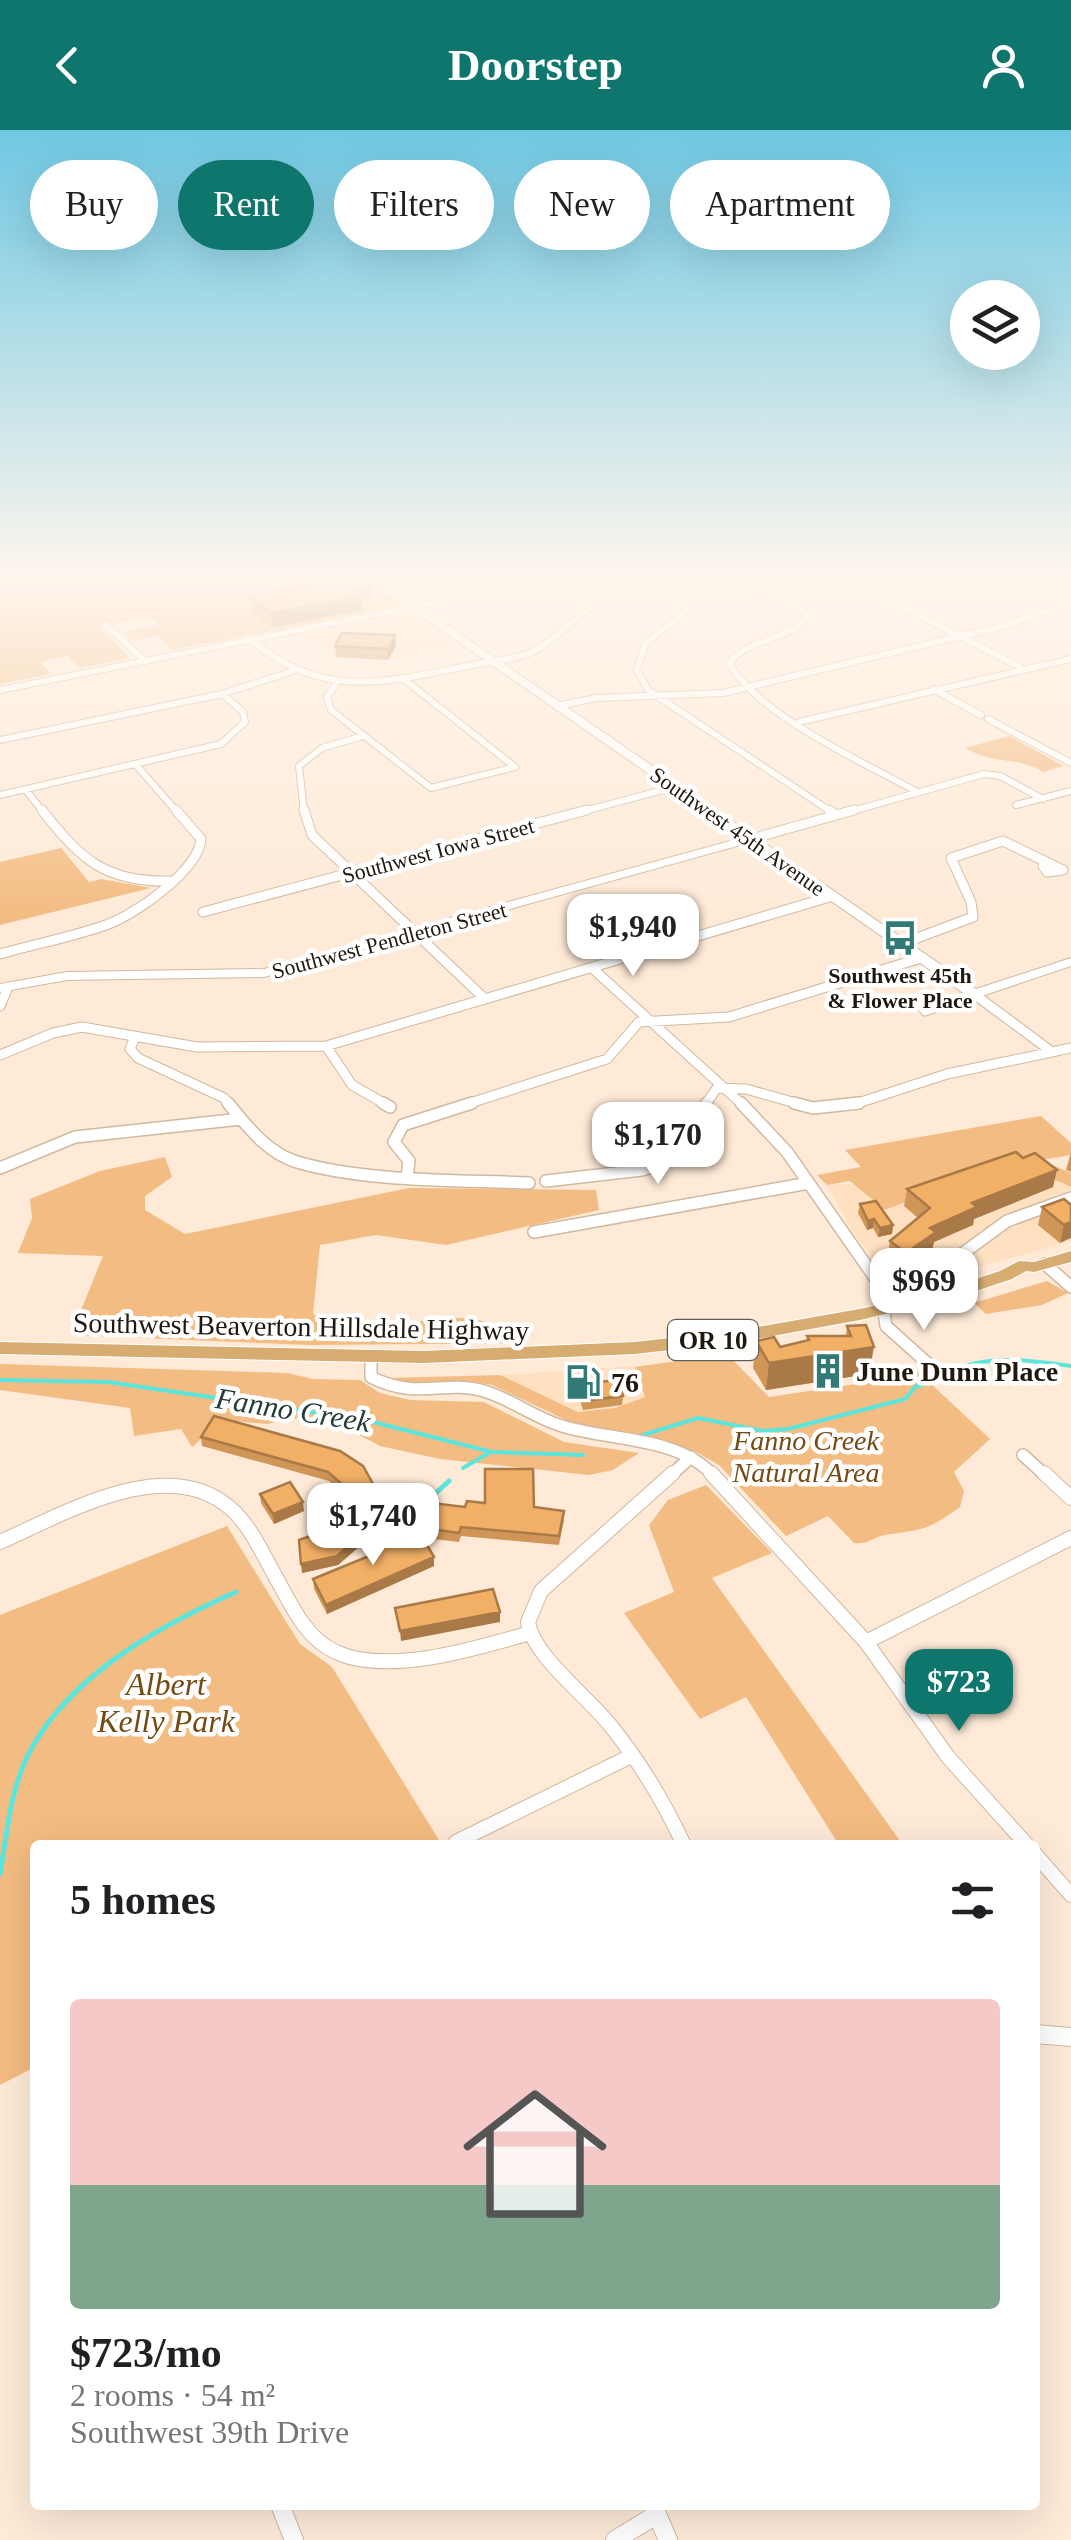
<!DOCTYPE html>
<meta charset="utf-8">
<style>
body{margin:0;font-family:Georgia,serif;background:#f2f2f2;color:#202124;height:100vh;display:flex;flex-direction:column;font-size:38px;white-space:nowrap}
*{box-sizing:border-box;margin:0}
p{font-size:32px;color:#757577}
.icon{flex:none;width:55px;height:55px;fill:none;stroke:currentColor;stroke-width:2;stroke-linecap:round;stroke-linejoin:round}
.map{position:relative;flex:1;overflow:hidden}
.drawer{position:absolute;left:30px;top:1710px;width:1010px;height:670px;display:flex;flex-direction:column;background:#fff;border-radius:10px;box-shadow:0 10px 40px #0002}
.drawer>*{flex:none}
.guide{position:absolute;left:30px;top:30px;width:1012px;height:90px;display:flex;gap:20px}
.buttons{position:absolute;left:950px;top:150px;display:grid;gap:20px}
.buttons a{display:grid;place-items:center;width:90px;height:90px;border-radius:50%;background:#fff;box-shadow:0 10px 40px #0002;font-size:50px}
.price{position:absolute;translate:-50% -85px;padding:0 22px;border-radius:20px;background:#fff;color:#222;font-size:32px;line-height:65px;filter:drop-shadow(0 2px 5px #0008)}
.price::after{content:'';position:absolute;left:50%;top:60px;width:30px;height:22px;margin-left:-15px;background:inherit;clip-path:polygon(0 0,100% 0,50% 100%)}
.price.selected{background:#0f766e;color:#fff}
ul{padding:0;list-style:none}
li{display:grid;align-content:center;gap:20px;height:530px;padding:0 40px}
li span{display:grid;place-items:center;height:310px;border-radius:10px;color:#555}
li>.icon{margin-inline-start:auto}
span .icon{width:180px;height:180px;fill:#fffc;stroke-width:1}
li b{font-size:42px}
h2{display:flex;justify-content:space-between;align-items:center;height:120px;padding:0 40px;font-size:42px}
.pill{padding:0 35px;border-radius:45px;background:#fff;box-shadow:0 10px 40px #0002;font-size:35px;line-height:90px}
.pill.selected{background:#0f766e;color:#fff}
header{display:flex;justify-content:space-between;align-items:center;height:130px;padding:0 40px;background:#0f766e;color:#fff;font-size:45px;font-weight:700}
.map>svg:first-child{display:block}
</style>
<header><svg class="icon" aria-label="back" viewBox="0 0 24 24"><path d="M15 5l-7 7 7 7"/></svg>Doorstep<svg class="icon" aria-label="person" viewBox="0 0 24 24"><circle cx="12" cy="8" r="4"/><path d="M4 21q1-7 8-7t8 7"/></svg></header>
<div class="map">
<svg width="1071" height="2410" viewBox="0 0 1071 2410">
<rect width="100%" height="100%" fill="#feead7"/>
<path fill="#ffe1c2" d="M 408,485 L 456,517 L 396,530 L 332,527 L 304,504 Z
M 1054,1045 L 1071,1057 L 1071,1111 L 895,1161 L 849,1096 L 827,1055 Z
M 635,1236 L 645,1267 L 615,1278 L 578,1282 L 500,1245 Z"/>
<path fill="#f3bc82" d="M 0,451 L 368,451 L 398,472 L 390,478 L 172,520 L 157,506 L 132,511 L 122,502 L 159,495 L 150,487 L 99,497 L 130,528 L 80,538 L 67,526 L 40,532 L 51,544 L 0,554 Z
M 1009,606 L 1064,636 L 1043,642 C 1013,625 997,636 965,618 Z
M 61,718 L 89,752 L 101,749 L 151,758 L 0,795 L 0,732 Z
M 1041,986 L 1071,1013 L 1071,1025 L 1041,1030 L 1071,1043 L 1071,1057 C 1013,1025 943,1058 885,1080 L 850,1051 L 827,1055 L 817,1045 L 861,1037 L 845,1020 Z
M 165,1027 L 172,1047 L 145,1066 L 145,1080 L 185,1104 L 409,1058 L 596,1060 L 599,1080 L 446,1115 L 376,1105 L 320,1115 L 313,1184 C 333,1191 354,1198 375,1197 C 434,1193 471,1172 528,1213 L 310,1215 L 71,1205 L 103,1126 L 18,1123 L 32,1088 L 30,1069 L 100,1041 Z
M 1047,1151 L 1068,1163 L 1042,1175 L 986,1184 L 974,1173 Z
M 727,1224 L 769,1267 L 856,1254 L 914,1238 L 990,1309 L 954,1342 L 964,1361 L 960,1377 C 926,1401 925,1399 885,1405 C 874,1407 867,1415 854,1413 L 828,1386 L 786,1406 L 719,1335 L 696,1322 L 568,1291 L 492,1255 L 469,1251 L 414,1254 L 389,1248 L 500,1245 L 578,1282 L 615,1278 L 645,1267 L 635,1237 Z
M 0,1234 L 287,1243 L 313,1249 L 360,1250 L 380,1263 L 410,1270 L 484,1272 L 564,1312 L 639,1323 L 613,1340 L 589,1345 L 440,1329 L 380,1316 L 339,1294 L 293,1288 L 267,1294 L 223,1290 L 192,1317 L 181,1299 L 134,1306 L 130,1278 L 0,1260 Z
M 706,1355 L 772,1423 L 712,1448 L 903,1715 L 839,1715 L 746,1567 L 700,1589 L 624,1483 L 674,1462 L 649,1395 L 668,1370 Z
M 227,1396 L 300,1514 L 332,1537 L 442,1715 L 35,1715 L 35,1937 L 0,1955 L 0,1485 Z"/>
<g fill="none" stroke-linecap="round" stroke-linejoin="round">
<path stroke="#5be5dc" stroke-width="4" d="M 949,1241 C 992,1224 1026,1230 1071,1236
M 0,1250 L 108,1252 L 365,1290 L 492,1322 L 583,1325
M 643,1305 L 698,1288 L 763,1301 L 788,1299 L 905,1269 L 915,1257 L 940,1249
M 463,1338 L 489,1323"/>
<path stroke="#5be5dc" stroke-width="5" d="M 425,1373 L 449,1351
M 0,1744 C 7,1704 10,1661 28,1625 C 68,1546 159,1496 236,1462"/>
<defs>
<path id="street-far4" d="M 492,451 L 504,459
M 655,451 L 680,465 L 688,479 L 645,514 L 637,540 L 648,560 L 833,683
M 753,451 L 799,476 L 807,487 C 786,512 750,507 729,533 C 760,587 862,631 917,662
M 851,451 L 1020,537
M 562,455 L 586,451
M 106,495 L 145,531
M 249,508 C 319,570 383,553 468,536 C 488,531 518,530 536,520 C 555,508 573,491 591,477 L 554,451
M 337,552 L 327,567 L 331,580 L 431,658 L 515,637 L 405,550
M 933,559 L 981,585
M 557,576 L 596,568 L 723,563 L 1007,495 L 1071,472
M 988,589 L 1071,633
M 799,592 L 1071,529
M 0,610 L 222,564 L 293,541
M 136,635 L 178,683
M 25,659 L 44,683
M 0,665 L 221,614 L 245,592 L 243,582 L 222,564
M 1016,675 L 1071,661
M 304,683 L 299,636 L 322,618 L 363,606
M 577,683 L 674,657
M 845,683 L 984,644 L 1000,646 L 1043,669"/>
<path id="street-far3" d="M 42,680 C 81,730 106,753 172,751
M 304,680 L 312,705 L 485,869
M 829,680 L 836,685
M 751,709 L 854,680
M 203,782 L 587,680
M 901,814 L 973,787 L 971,772 L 951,728 L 1003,711 L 1063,740 L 1047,742 L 1043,736 L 1048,734
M 0,824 C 35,814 72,807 106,795 C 135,785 199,740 201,709 L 176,680
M 592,838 L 743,975
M 0,876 L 8,857
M 925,881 L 974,864 L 1048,919
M 135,907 L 130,919 L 138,928 L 224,968 L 230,975
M 326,916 L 352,955 L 387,975
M 0,925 L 53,903 L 82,897 L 197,917 L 326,916 L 833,766
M 464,975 L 607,929 L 639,892 L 729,887 L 921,828
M 705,975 L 717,958 L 746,959 L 803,975
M 852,975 L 947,944 L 1071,918"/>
<path id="street-far2" d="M 228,973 C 247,996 267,1023 297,1032 C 365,1052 458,1050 529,1053
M 383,973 L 390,977
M 741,973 L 787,1022 L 880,1155 L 886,1196 L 935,1240
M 794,973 L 813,978 L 859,973
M 0,1038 L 75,1007 L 241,989
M 407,1048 L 409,1031 L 394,1012 L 403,995 L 472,973
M 546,1051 L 642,1040 L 664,1033 L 707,973
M 534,1102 L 809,1053
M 1045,1134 L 1071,1157
M 968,1156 L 951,1132 L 1007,1091 L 1071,1068
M 371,1229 L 371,1247 C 418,1271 444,1249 484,1261 C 511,1269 535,1288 562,1296 C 610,1311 678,1306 714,1346
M 1023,1325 L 1046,1346
M 670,1346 L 691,1327"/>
<path id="street-far1" d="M 673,1343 L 541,1461 L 528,1492 C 533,1526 588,1567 610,1595 C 640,1632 664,1672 684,1715
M 711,1343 L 866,1512 L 948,1627 L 1027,1715
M 1044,1343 L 1071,1368
M 0,1412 C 62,1385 165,1323 229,1377 C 251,1395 265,1429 279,1453 C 293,1479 308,1510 336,1522 C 387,1546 478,1518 530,1503
M 866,1512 L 1071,1408
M 456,1712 L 631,1626
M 1035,1724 L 1071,1765"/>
<path id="street" d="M 1035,1904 L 1071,1907
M 280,2375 L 294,2410
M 653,2375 L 668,2410
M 615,2410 L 656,2385"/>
<path id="secondary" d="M 372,451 L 383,451 L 416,474 L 533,451 L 549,451 L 423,478 L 976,859 L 1071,828 L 1071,836 L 979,867 L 969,867 L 748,713 L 264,847 L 67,850 L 0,862 L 0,854 L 67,842 L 264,839 L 741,708 L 413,480 L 0,563 L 0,557 L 407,476 Z"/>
<path id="primary" d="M 1071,1121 L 1071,1132 L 1034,1142 L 1026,1141 L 1012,1149 L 973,1162 L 865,1189 L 740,1212 L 635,1224 L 424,1233 L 0,1224 L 0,1212 L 424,1221 L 635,1212 L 740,1200 L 865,1178 L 960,1154 L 1000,1141 L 1019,1131 L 1034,1132 Z"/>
</defs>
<use href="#street-far4" stroke="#d0b9a1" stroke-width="8"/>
<use href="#street-far3" stroke="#d0b9a1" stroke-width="11"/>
<use href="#street-far2" stroke="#d0b9a1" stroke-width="14"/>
<use href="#street-far1" stroke="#d0b9a1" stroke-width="16"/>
<use href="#street" stroke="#d0b9a1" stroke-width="20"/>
<use href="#secondary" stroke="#d0b9a1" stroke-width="2"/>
<use href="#primary" stroke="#fff" stroke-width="2"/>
<use href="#street-far4" stroke="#fff" stroke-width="6"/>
<use href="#street-far3" stroke="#fff" stroke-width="9"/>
<use href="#street-far2" stroke="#fff" stroke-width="11"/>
<use href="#street-far1" stroke="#fff" stroke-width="14"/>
<use href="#street" stroke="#fff" stroke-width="18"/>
<use href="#secondary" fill="#fff" fill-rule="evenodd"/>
<use href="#primary" fill="#d6ac71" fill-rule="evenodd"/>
</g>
<path fill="#d09658" d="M 371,453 L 372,467 L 362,471 L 362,480 L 273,497 L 251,481 L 250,467 Z
M 395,505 L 396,516 L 388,530 L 336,527 L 335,516 Z
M 1071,1022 L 1071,1042 L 1066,1040 Z
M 1053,1057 L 974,1089 L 973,1095 L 934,1112 L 932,1120 L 902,1141 L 887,1129 L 890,1111 L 918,1088 L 904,1076 L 907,1059 Z
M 860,1074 L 893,1095 L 892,1104 L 878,1107 L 873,1098 L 867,1100 L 858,1083 Z
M 1071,1075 L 1060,1113 L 1038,1095 L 1042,1077 Z
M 847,1196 L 869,1244 L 766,1260 L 753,1238 L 756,1211 L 780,1217 L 807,1211 L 807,1206 L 846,1206 Z
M 579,1254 L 623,1266 L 622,1275 L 583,1280 L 578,1264 Z
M 201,1307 L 340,1321 L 379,1372 L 377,1391 L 368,1409 L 338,1435 L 302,1443 L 329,1400 L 346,1379 L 347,1372 L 345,1365 L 329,1351 L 202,1316 Z
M 260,1364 L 304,1381 L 274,1394 L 261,1373 Z
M 465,1377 L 534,1377 L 564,1390 L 559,1415 L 461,1406 L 459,1412 L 424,1408 L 424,1398 Z
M 372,1420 L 434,1427 L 434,1436 L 327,1484 L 314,1459 L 313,1449 L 372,1425 Z"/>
<path fill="#a97a47" d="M 371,453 L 372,467 L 362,471 L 362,480 L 273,497 L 271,483 L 353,460 Z
M 395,505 L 396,516 L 388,530 L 388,519 Z
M 1057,1040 L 1053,1057 L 974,1089 L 973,1095 L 934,1112 L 932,1120 L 902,1141 L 906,1123 L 930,1098 L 972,1073 Z
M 874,1089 L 873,1098 L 867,1100 L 868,1091 Z
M 1071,1092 L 1071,1108 L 1060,1113 L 1064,1095 Z
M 893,1095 L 892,1104 L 878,1107 L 880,1098 Z
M 874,1217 L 869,1244 L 766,1260 L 769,1233 Z
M 378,1363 L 377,1391 L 368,1409 L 338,1435 L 302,1443 L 301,1434 Z
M 303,1372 L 304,1381 L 274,1394 L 273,1384 Z
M 434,1427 L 434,1436 L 327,1484 L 326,1475 Z
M 500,1482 L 500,1492 L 401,1511 L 400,1501 Z"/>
<path fill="#f2af66" stroke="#a97a47" stroke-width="2.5" d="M 330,451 L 364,451 L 371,453 L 353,460 L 361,466 L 271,483 L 250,467 Z
M 342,503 L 395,505 L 388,519 L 335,516 Z
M 1016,1022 L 1023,1028 L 1035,1023 L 1057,1040 L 972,1073 L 977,1077 L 930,1098 L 936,1102 L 906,1123 L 890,1111 L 930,1078 L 907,1059 Z
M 1064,1069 L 1071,1075 L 1071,1092 L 1064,1095 L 1042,1077 Z
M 876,1071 L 893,1095 L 880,1098 L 874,1089 L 868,1091 L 860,1074 Z
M 866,1195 L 874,1217 L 769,1233 L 756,1211 L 774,1207 L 780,1217 L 809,1210 L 807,1206 L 851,1206 L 847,1196 Z
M 618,1250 L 623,1266 L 583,1271 L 579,1254 Z
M 214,1286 L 340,1321 L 363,1336 L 378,1363 L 376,1382 L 367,1399 L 337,1426 L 301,1434 L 299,1410 L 329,1400 L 346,1379 L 348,1368 L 344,1356 L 328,1342 L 201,1307 Z
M 485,1339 L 533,1339 L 534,1377 L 564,1381 L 559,1406 L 461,1397 L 459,1403 L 424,1398 L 432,1373 L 465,1377 L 467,1371 L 485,1373 Z
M 290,1352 L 303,1372 L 273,1384 L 260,1364 Z
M 420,1403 L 434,1427 L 326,1475 L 313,1449 L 374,1424 L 372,1420 Z
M 493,1459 L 500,1482 L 400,1501 L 395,1478 Z"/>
<linearGradient id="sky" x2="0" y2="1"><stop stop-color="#6fc8e3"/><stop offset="0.57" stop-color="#fff6ed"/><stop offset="1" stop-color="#fff6ed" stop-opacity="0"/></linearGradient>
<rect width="1071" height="788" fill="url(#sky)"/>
<defs>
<symbol id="bus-bare" viewBox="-9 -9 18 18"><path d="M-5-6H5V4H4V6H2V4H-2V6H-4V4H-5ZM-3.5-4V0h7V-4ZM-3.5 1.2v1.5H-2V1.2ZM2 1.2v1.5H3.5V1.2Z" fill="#327a75" stroke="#fff" stroke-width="2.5" paint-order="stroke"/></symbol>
<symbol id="building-bare" viewBox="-9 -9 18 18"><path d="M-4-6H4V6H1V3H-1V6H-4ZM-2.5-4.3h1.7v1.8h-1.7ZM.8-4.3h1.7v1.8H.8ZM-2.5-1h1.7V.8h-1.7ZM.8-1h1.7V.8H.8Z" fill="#327a75" stroke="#fff" stroke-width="2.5" paint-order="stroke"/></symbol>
<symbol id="fuel-bare" viewBox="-9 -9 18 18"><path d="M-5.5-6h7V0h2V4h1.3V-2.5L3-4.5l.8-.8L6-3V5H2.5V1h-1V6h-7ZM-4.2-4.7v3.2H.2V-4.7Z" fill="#327a75" stroke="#fff" stroke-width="2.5" paint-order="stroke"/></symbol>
</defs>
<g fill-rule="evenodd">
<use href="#bus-bare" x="875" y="783" width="50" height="50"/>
<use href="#building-bare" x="803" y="1216" width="50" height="50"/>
<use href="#fuel-bare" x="558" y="1227" width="50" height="50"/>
</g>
<g text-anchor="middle" stroke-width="9" stroke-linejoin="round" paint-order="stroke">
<g font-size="22" fill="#20180f" stroke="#fff">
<text transform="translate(738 701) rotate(35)" y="8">Southwest 45th Avenue</text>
<text transform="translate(438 720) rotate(-15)" y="8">Southwest Iowa Street</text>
<text transform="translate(389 810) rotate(-15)" y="8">Southwest Pendleton Street</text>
</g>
<g font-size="22" font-weight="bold" fill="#20180f" stroke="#fff">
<text x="900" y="853">Southwest 45th<tspan x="900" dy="25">&amp; Flower Place</tspan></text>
</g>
<rect fill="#fff" stroke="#635d57" stroke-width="2.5" x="668" y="1190" width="90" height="40" rx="8"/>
<g font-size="25" font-weight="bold" fill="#20180f">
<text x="713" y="1219">OR 10</text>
</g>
<g font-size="28" fill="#20180f" stroke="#fff">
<text transform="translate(301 1196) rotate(1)" y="10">Southwest Beaverton Hillsdale Highway</text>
</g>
<g font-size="28" font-weight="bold" fill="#20180f" stroke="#fff" text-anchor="start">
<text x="856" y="1251">June Dunn Place</text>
<text x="611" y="1262">76</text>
</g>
<g font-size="28" font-style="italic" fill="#754a12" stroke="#fff">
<text x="806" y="1320">Fanno Creek<tspan x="806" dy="32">Natural Area</tspan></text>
</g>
<g font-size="30" font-style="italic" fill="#233b39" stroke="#fff">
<text transform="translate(293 1280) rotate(9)" y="10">Fanno Creek</text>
</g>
<g font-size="32" font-style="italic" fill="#754a12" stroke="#fff">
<text x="166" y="1565">Albert<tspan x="166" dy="37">Kelly Park</tspan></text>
</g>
</g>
</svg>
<div class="buttons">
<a><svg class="icon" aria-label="layers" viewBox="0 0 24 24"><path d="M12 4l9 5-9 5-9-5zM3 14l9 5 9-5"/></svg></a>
</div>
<b class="price" style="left:633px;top:849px">$1,940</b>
<b class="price" style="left:658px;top:1057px">$1,170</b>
<b class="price" style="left:924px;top:1203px">$969</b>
<b class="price" style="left:373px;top:1438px">$1,740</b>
<b class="price selected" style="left:959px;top:1604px">$723</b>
<div class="guide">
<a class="pill">Buy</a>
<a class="pill selected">Rent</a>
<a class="pill">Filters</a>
<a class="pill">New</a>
<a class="pill">Apartment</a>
</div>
<section class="drawer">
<h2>5 homes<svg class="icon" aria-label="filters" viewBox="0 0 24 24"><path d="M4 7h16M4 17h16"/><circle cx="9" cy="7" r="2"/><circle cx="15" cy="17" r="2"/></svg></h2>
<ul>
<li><span style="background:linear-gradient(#f6c9c9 60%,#7fa58c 0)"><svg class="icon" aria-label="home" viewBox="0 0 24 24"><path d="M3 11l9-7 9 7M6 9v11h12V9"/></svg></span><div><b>$723/mo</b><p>2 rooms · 54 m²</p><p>Southwest 39th Drive</p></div></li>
</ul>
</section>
</div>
